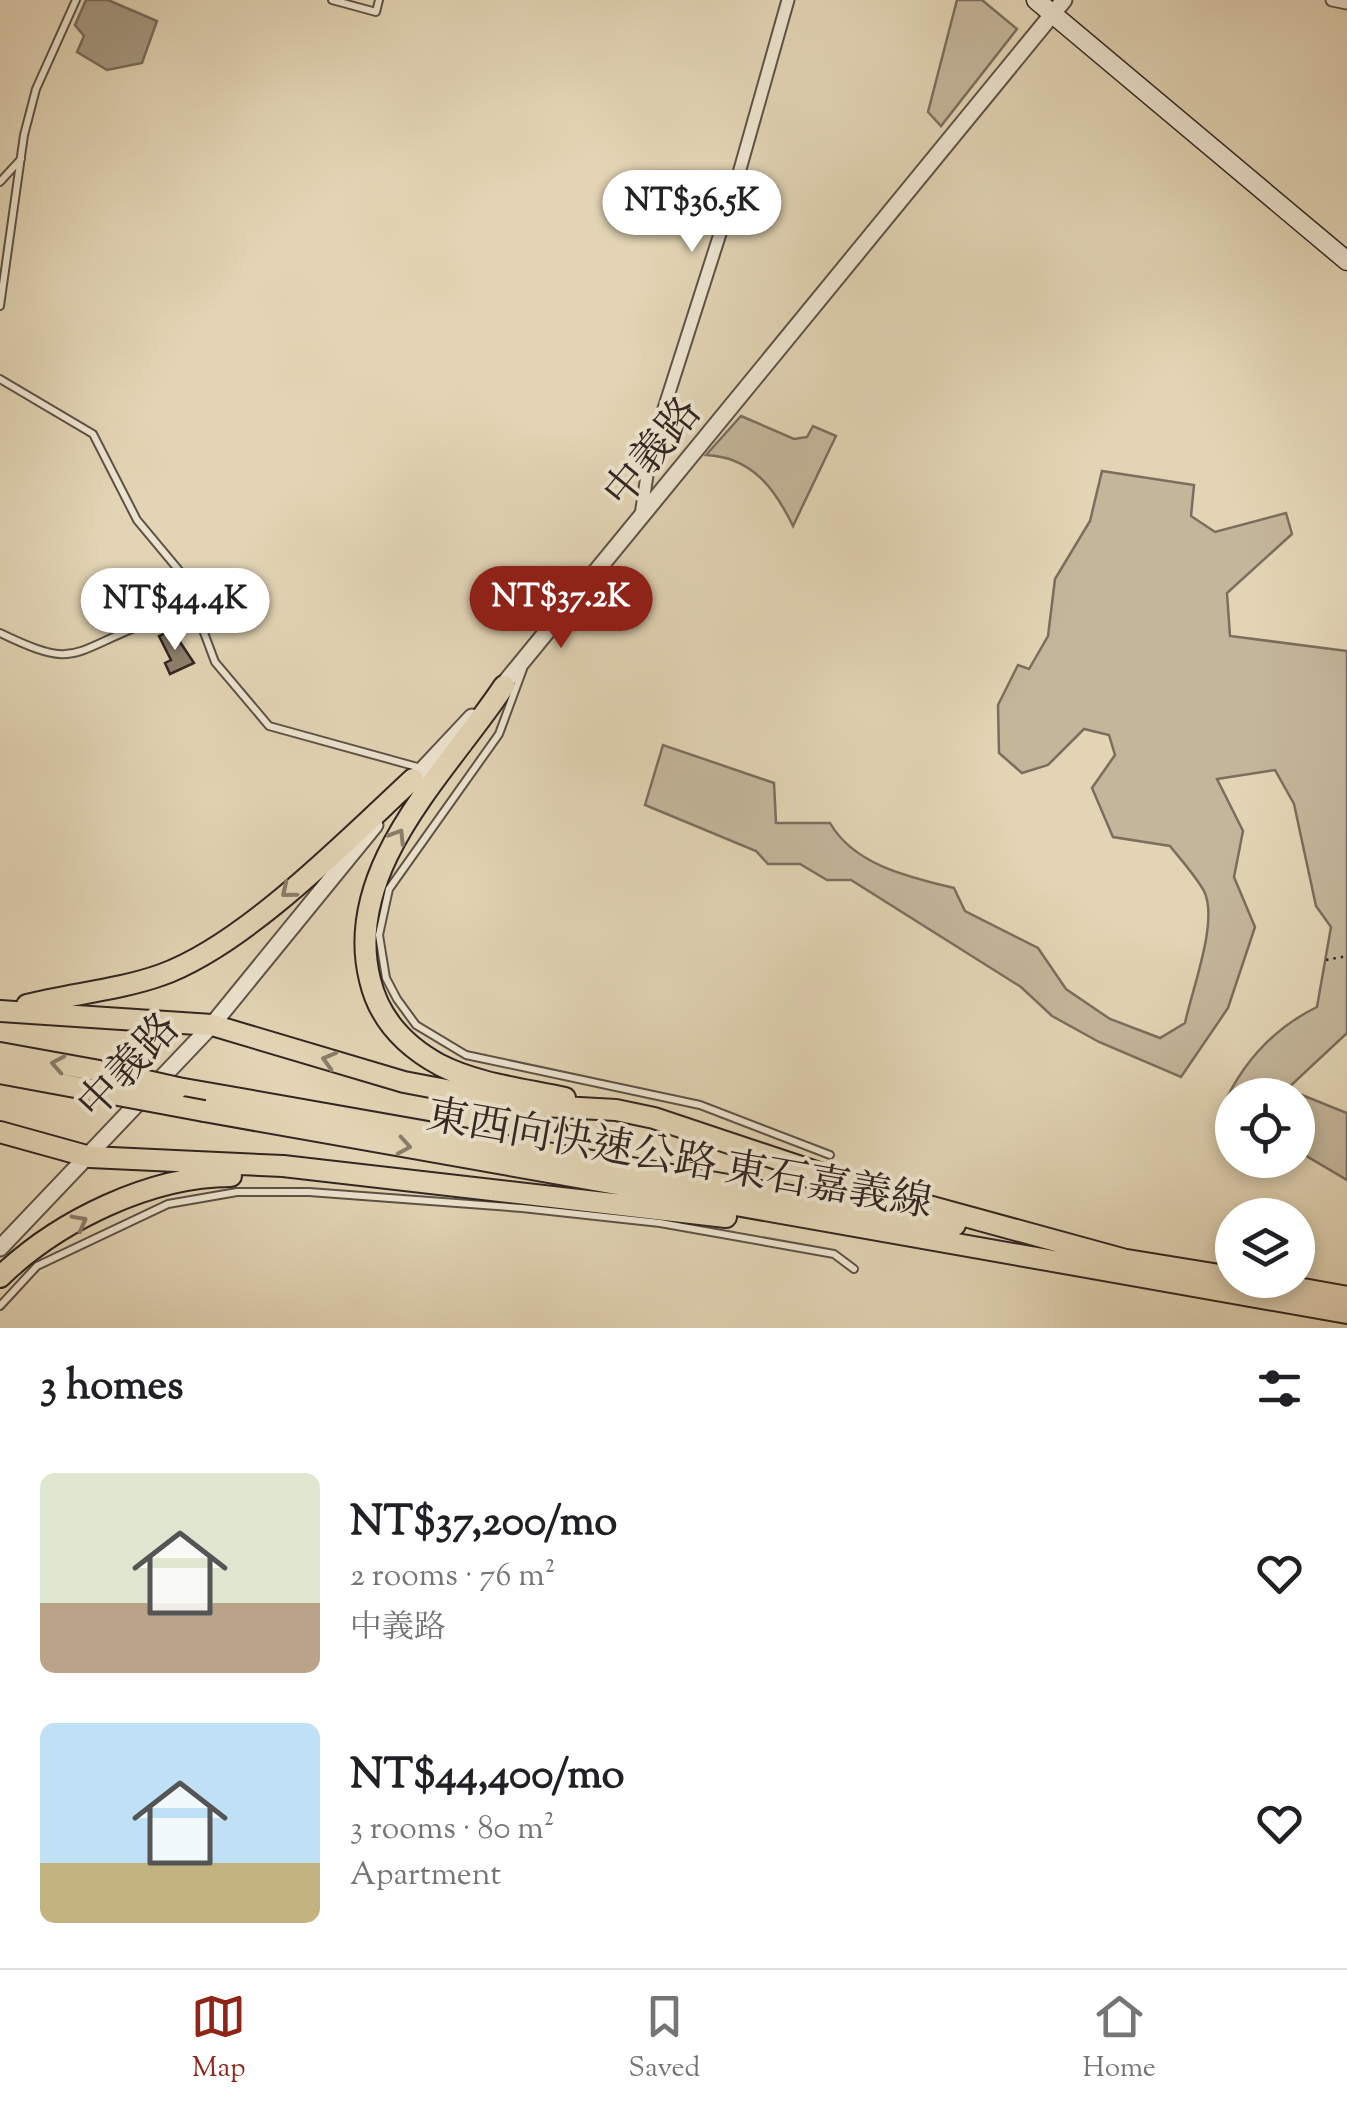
<!DOCTYPE html>
<meta charset="utf-8">
<style>
body{margin:0;font-family:"Sorts Mill Goudy","Noto Serif TC",serif;background:#f6f6f6;color:#202124;height:100vh;display:flex;flex-direction:column;font-size:38px;white-space:nowrap}
*{box-sizing:border-box;margin:0}
p{font-size:32px;color:#757577}
.icon{flex:none;width:55px;height:55px;fill:none;stroke:currentColor;stroke-width:2;stroke-linecap:round;stroke-linejoin:round}
.map{position:relative;height:1328px;overflow:hidden}
.side{display:flex;flex-direction:column;background:#fff;flex:1}
.side>*{flex:none}
.buttons{position:absolute;left:1215px;top:1078px;display:grid;gap:20px}
.buttons a{display:grid;place-items:center;width:100px;height:100px;border-radius:50%;background:#fff;box-shadow:0 5px 15px #0003;font-size:50px}
.price{position:absolute;translate:-50% -85px;padding:0 22px;border-radius:35px;background:#fff;color:#222;font-size:32px;line-height:65px;filter:drop-shadow(0 2px 5px #0008)}
.price::after{content:'';position:absolute;left:50%;top:60px;width:30px;height:22px;margin-left:-15px;background:inherit;clip-path:polygon(0 0,100% 0,50% 100%)}
.price.selected{background:#8f2418;color:#fff}
ul{padding:0;list-style:none}
li{display:flex;align-items:center;gap:30px;height:250px;padding:0 40px}
li span{display:grid;place-items:center;flex:none;width:280px;height:200px;border-radius:15px;color:#555}
li>.icon{margin-inline-start:auto}
span .icon{width:120px;height:120px;fill:#fffc;stroke-width:1}
li b{font-size:42px}
h2{display:flex;justify-content:space-between;align-items:center;height:120px;padding:0 40px;font-size:42px}
.menu{display:flex;justify-content:space-around;align-items:center;height:140px;border-top:2px solid #e0e0e0;background:#fff;font-size:28px;color:#757577}
.menu a{display:grid;justify-items:center;gap:5px}
.menu .selected{color:#8f2418}
.map>svg:first-child{display:block}
</style>
<div class="map">
<svg width="1347" height="1328" viewBox="0 0 1347 1328">
<rect width="100%" height="100%" fill="#e2d4b4"/>
<filter id="stains"><feTurbulence type="fractalNoise" baseFrequency=".002" numOctaves="4"/><feColorMatrix values="0 0 0 0 .2 0 0 0 0 .09 0 0 0 0 .02 0 0 0 .5 -.17"/></filter>
<radialGradient id="worn" r=".72"><stop offset=".6" stop-color="#630" stop-opacity="0"/><stop offset="1" stop-color="#630" stop-opacity=".3"/></radialGradient>
<path fill="#c4b69b" stroke="#7b6e5e" stroke-width="2.5" d="M 957,0 L 982,0 L 1017,29 L 941,126 L 928,112 Z
M 741,416 L 794,439 L 807,437 L 813,426 L 836,436 L 793,526 C 775,489 752,457 706,455 Z
M 1102,471 L 1194,485 L 1191,516 L 1215,532 L 1286,513 L 1292,534 L 1227,593 L 1230,636 L 1347,651 L 1347,1033 L 1287,1089 L 1347,1113 L 1347,1180 L 1298,1151 L 1298,1095 L 1232,1095 L 1232,1114 L 1222,1108 C 1242,1063 1272,1029 1317,1007 L 1331,927 L 1316,906 L 1294,804 L 1275,770 L 1217,779 L 1243,831 L 1234,877 L 1255,927 L 1228,1008 L 1181,1077 L 1099,1042 L 1052,1016 L 1021,987 L 851,880 L 827,880 L 800,864 L 768,864 L 756,851 L 645,805 L 663,745 L 774,783 L 776,823 L 830,823 C 854,865 909,877 954,888 L 965,911 L 1038,948 L 1066,989 L 1110,1019 L 1160,1038 L 1185,1023 C 1192,989 1219,921 1204,891 C 1195,875 1181,860 1170,846 L 1113,837 L 1092,788 L 1115,755 L 1109,735 L 1084,729 L 1048,765 L 1022,773 L 999,753 L 998,705 L 1018,665 L 1029,669 L 1048,636 L 1055,579 L 1090,521 Z"/>
<path fill="#a69982" stroke="#786b5b" stroke-width="2.5" d="M 86,0 L 108,0 L 157,21 L 142,63 L 107,70 L 77,52 L 84,36 L 75,25 Z"/>
<path fill="#8e806d" stroke="#322621" stroke-width="2.5" d="M 172,630 L 194,663 L 170,674 L 165,663 L 171,660 L 159,636 Z"/>
<g fill="none" stroke-linecap="round" stroke-linejoin="round">
<defs>
<path id="service" d="M 332,0 L 376,12 L 379,0
M 0,182 L 21,159
M 0,306 L 24,135 L 36,89 L 76,0
M 0,379 L 93,434 L 137,520 L 182,574 L 215,662 L 269,726 L 421,768
M 0,633 C 75,669 69,654 139,626 C 157,619 181,619 201,617
M 523,669 L 499,734 L 389,889 L 379,935 L 386,978 L 397,999 L 416,1025 L 466,1055 L 700,1105 L 830,1155
M 0,1306 L 37,1266 L 168,1204 L 237,1192 L 309,1192 L 522,1208 L 660,1223 L 834,1254 L 854,1269"/>
<path id="minor" d="M 1332,0 L 1347,3
M 641,515 L 651,449 L 735,187 L 788,0"/>
<path id="tertiary" d="M 499,690 L 1064,0
M 409,784 L 472,717
M 0,1248 L 212,1025 L 375,825"/>
<path id="secondary" d="M 1036,0 L 1347,261"/>
<path id="trunk" d="M 504,686 C 447,772 342,868 370,980 C 379,1019 405,1046 440,1065 C 477,1084 524,1089 565,1098
M 27,1005 C 70,994 119,990 161,975 C 245,945 347,840 413,779
M 0,1011 L 212,1025 L 404,1082 L 525,1105 L 616,1110 L 654,1118 L 870,1190 L 1133,1262
M 0,1053 L 116,1074
M 0,1073 L 102,1092
M 178,1088 L 955,1225
M 204,1111 L 1347,1313
M 0,1132 L 90,1157 L 283,1166 L 726,1217
M 1121,1259 L 1232,1277
M 0,1277 C 58,1221 150,1176 231,1176
M 1253,1280 L 1347,1297"/>
</defs>
<use href="#service" stroke="#5e5246" stroke-width="10"/>
<use href="#minor" stroke="#5e5246" stroke-width="15"/>
<use href="#tertiary" stroke="#5e5246" stroke-width="19"/>
<use href="#secondary" stroke="#322621" stroke-width="21"/>
<use href="#trunk" stroke="#322621" stroke-width="24"/>
<path stroke="#322621" stroke-width="2.5" stroke-dasharray="2.5 5" stroke-linecap="butt" d="M 1326,960 L 1347,956"/>
<use href="#service" stroke="#ece3ce" stroke-width="6"/>
<use href="#minor" stroke="#ece3ce" stroke-width="11"/>
<use href="#tertiary" stroke="#ece3ce" stroke-width="15"/>
<use href="#secondary" stroke="#ece3ce" stroke-width="18"/>
<use href="#trunk" stroke="#e2d4b4" stroke-width="20"/>
<defs>
<path id="trunk-bridge" d="M 116,1074 L 178,1088
M 102,1092 L 204,1111"/>
</defs>
<use href="#trunk-bridge" stroke="#322621" stroke-width="24" stroke-linecap="butt"/>
<use href="#trunk-bridge" stroke="#e2d4b4" stroke-width="20"/>
</g>
<defs><path id="oneway-chevron" d="M-2-3.5L2.5 0L-2 3.5" fill="none" stroke-width="1.6" stroke-linecap="round" stroke-linejoin="round" transform="scale(2.5)"/></defs>
<g stroke="#8a7d6a">
<use href="#oneway-chevron" transform="translate(398 836) rotate(-58)"/>
<use href="#oneway-chevron" transform="translate(288 891) rotate(141)"/>
<use href="#oneway-chevron" transform="translate(329 1060) rotate(-164)"/>
<use href="#oneway-chevron" transform="translate(58 1064) rotate(-170)"/>
<use href="#oneway-chevron" transform="translate(404 1146) rotate(10)"/>
<use href="#oneway-chevron" transform="translate(80 1222) rotate(-28)"/>
</g>
<g text-anchor="middle" stroke-width="8" stroke-linejoin="round" paint-order="stroke">
<g font-size="42" fill="#322621" stroke="#ece3ce">
<text transform="translate(651 451) rotate(-51)" y="15">中義路</text>
<text transform="translate(127 1065) rotate(-47)" y="15">中義路</text>
<text transform="translate(680 1157) rotate(10)" y="15">東西向快速公路 東石嘉義線</text>
</g>
</g>
<rect width="100%" height="100%" filter="url(#stains)"/>
<rect width="100%" height="100%" fill="url(#worn)"/>
</svg>
<div class="buttons">
<a><svg class="icon" aria-label="locate" viewBox="0 0 24 24"><circle cx="12" cy="12" r="6"/><path d="M12 2v4M12 18v4M2 12h4M18 12h4"/></svg></a>
<a><svg class="icon" aria-label="layers" viewBox="0 0 24 24"><path d="M12 4l9 5-9 5-9-5zM3 14l9 5 9-5"/></svg></a>
</div>
<b class="price" style="left:692px;top:255px">NT$36.5K</b>
<b class="price selected" style="left:561px;top:651px">NT$37.2K</b>
<b class="price" style="left:175px;top:653px">NT$44.4K</b>
</div>
<section class="side">
<h2>3 homes<svg class="icon" aria-label="filters" viewBox="0 0 24 24"><path d="M4 7h16M4 17h16"/><circle cx="9" cy="7" r="2"/><circle cx="15" cy="17" r="2"/></svg></h2>
<ul>
<li><span style="background:linear-gradient(#dfe7d0 65%,#b9a48a 0)"><svg class="icon" aria-label="home" viewBox="0 0 24 24"><path d="M3 11l9-7 9 7M6 9v11h12V9"/></svg></span><div><b>NT$37,200/mo</b><p>2 rooms · 76 m²</p><p>中義路</p></div><svg class="icon" aria-label="heart" viewBox="0 0 24 24"><path d="M12 20l-8-8c-3-5 5-10 8-4 3-6 11-1 8 4z"/></svg></li>
<li><span style="background:linear-gradient(#bfe0f5 70%,#c2b280 0)"><svg class="icon" aria-label="home" viewBox="0 0 24 24"><path d="M3 11l9-7 9 7M6 9v11h12V9"/></svg></span><div><b>NT$44,400/mo</b><p>3 rooms · 80 m²</p><p>Apartment</p></div><svg class="icon" aria-label="heart" viewBox="0 0 24 24"><path d="M12 20l-8-8c-3-5 5-10 8-4 3-6 11-1 8 4z"/></svg></li>
</ul>
</section>
<nav class="menu">
<a class="selected"><svg class="icon" aria-label="map" viewBox="0 0 24 24"><path d="M3 6l6-2 6 2 6-2v14l-6 2-6-2-6 2zM9 4v14M15 6v14"/></svg>Map</a>
<a><svg class="icon" aria-label="saved" viewBox="0 0 24 24"><path d="M7 4h10v16l-5-4-5 4z"/></svg>Saved</a>
<a><svg class="icon" aria-label="home" viewBox="0 0 24 24"><path d="M3 11l9-7 9 7M6 9v11h12V9"/></svg>Home</a>
</nav>
